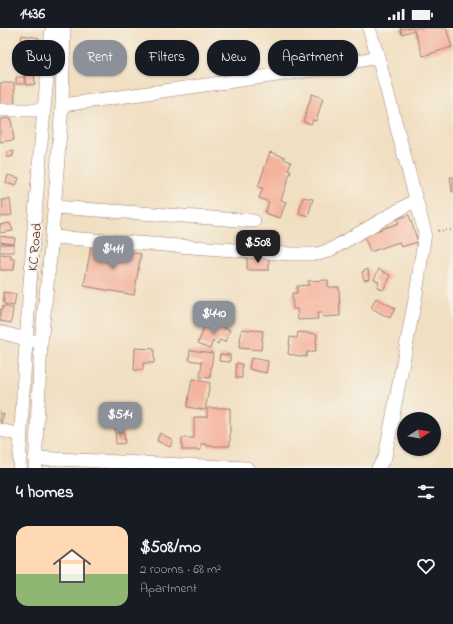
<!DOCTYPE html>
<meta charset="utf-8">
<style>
body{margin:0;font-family:"Indie Flower",sans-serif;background:#242831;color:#f1f3f6;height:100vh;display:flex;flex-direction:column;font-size:15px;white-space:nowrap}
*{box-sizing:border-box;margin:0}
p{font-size:13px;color:#9ea1a6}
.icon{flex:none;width:22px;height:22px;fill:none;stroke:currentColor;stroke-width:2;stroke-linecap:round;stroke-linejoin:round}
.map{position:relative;height:440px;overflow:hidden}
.side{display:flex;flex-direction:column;background:#171b24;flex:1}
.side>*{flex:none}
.guide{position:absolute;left:12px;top:12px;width:429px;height:36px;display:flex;gap:8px}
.needle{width:26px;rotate:79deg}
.tools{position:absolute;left:397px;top:384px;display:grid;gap:8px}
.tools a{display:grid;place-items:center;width:44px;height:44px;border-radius:50%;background:#171b24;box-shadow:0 1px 3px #0004;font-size:20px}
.price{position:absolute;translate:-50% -34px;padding:0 9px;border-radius:8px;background:#8c9099;color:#fff;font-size:13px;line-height:26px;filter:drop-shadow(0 1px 2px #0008)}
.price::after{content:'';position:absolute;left:50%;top:24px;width:12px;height:9px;margin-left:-6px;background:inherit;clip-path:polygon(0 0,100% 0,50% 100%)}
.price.on{background:#222;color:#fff}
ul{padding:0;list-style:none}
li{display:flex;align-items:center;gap:12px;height:100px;padding:0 16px}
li+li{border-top:1px solid #363941}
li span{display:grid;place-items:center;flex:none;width:112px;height:80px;border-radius:12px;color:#555}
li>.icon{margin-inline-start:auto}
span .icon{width:48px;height:48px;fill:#fffc;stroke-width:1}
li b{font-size:17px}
h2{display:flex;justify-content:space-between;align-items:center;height:48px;padding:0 16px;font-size:17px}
.pill{padding:0 14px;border-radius:16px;background:#171b24;box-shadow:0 1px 3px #0004;font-size:14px;line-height:36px}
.pill.on{background:#8c9099;color:#fff}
.status{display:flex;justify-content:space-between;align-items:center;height:28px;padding:0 20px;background:#171b24;direction:ltr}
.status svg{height:11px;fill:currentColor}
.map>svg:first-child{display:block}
</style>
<div class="status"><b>14:36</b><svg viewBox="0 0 49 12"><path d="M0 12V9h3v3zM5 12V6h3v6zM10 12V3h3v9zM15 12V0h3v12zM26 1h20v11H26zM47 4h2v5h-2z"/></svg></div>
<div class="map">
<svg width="453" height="440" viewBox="0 0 453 440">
<rect width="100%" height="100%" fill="#f7f3e8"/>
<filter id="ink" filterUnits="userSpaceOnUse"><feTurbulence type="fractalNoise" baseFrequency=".025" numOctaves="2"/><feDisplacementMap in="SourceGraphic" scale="8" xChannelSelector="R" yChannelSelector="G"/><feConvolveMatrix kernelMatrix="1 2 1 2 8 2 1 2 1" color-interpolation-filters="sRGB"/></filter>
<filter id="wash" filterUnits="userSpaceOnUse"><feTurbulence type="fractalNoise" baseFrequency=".012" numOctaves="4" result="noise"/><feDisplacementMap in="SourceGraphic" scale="16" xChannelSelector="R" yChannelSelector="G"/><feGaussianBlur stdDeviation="0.9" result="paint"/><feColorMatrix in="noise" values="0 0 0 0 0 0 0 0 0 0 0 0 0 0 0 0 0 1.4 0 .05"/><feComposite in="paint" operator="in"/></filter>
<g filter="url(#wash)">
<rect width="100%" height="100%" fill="#f1dfc1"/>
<g id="blocks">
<path fill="#f4b29b" d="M 400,0 L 446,0 L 452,19 L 423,28 L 414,2 L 402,6 Z
M 22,7 L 39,10 L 36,30 L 18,27 Z
M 330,20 L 338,20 L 338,28 L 330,28 Z
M 34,43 L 35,56 L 26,57 L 24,44 Z
M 16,49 L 24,49 L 24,56 L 16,56 Z
M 0,55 L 14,55 L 15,79 L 0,80 Z
M 312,66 L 323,70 L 316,93 L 313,92 L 311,96 L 303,94 Z
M 11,90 L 14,112 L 0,114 L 0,91 Z
M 14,123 L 13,128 L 7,130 L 7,124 Z
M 270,124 L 285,129 L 284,131 L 291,134 L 288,142 L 291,143 L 281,172 L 286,174 L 280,190 L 265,185 L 269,174 L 259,170 L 263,160 L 258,159 Z
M 8,147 L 19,150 L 16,158 L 6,155 Z
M 450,149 L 453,149 L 453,164 L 452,164 Z
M 303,169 L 313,171 L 308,188 L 299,185 Z
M 10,171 L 12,187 L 0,189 L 0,180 L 3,180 L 2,172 Z
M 409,187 L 418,214 L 401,219 L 399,214 L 370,224 L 364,207 L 399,195 L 397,191 Z
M 10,195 L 13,203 L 0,205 L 0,197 Z
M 0,208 L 15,210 L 14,216 L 0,214 Z
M 0,216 L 14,216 L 14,224 L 0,224 Z
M 91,218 L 141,226 L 134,267 L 84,258 Z
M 0,226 L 11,227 L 11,231 L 15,231 L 14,242 L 0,242 Z
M 247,229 L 269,229 L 269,242 L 247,242 Z
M 368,241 L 369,251 L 364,252 L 362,244 Z
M 379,241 L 391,248 L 383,262 L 377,259 L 379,254 L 374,251 Z
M 328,252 L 328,259 L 339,259 L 340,288 L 323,289 L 322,285 L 317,285 L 318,291 L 298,292 L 297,281 L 293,281 L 292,265 L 297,265 L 297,258 L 309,257 L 308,253 Z
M 3,264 L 16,266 L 14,278 L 4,276 Z
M 376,270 L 395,280 L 390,290 L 371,280 Z
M 3,278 L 13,280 L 11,295 L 0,293 L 0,281 L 2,282 Z
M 212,293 L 224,298 L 224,300 L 230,302 L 225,314 L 220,312 L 218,316 L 213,313 L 210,320 L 198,315 L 205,298 L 209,300 Z
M 242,301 L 263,303 L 261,322 L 239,320 Z
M 298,304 L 317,306 L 315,324 L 307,324 L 306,329 L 288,326 L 290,309 L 297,310 Z
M 135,320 L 154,321 L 154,335 L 143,335 L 143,342 L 134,342 Z
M 190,322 L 213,325 L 210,350 L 200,349 L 202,334 L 189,332 Z
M 220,326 L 230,327 L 230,334 L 219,333 Z
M 251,330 L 268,333 L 266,345 L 249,341 Z
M 236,335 L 242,336 L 242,350 L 236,350 Z
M 192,351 L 210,355 L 205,382 L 187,379 Z
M 207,380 L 230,380 L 230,418 L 207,418 L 207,416 L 201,416 L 201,422 L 182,422 L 182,410 L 194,410 L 194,389 L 207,389 Z
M 0,385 L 4,386 L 1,395 L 0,394 Z
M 120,398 L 120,404 L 124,404 L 125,415 L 116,416 L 115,399 Z
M 160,405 L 173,412 L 170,419 L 157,413 Z"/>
</g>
</g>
<g filter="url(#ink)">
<use href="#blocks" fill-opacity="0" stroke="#9e7f76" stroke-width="1"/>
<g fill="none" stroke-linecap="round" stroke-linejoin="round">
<defs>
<path id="minor" d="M 369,0 L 378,29 L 425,205 L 416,266 L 385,429 L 378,440
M 62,77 L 313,42 L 378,29
M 0,82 L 44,82
M 54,179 L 254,193
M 52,209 L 291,226 L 318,226 L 330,222 L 416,172
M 0,304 L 33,313
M 0,402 L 21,407
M 36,430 L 247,440
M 19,440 C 26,293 37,146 52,0
M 35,440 L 41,315 L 52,209 L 62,77 L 64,0"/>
</defs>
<use href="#minor" stroke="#9e7f76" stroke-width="14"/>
<path stroke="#9e7f76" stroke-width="2" stroke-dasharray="1 3" stroke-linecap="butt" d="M 438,203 L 453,202"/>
<use href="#minor" stroke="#fff" stroke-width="13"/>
</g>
</g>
<g text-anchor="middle" stroke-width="3.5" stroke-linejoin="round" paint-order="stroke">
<g font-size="14" fill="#4a1f2b" stroke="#f7f3e8">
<text transform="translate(34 219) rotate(-85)" y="5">KC Road</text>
</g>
</g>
</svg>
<div class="tools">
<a><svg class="needle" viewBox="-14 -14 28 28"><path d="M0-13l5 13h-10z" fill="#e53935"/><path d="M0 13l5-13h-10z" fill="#9ea1a6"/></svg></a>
</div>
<b class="price on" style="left:258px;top:236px">$508</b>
<b class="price" style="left:113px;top:242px">$411</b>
<b class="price" style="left:214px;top:307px">$440</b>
<b class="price" style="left:120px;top:408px">$514</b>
<div class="guide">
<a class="pill">Buy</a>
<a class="pill on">Rent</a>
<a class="pill">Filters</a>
<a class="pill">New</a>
<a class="pill">Apartment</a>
</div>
</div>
<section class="side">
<h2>4 homes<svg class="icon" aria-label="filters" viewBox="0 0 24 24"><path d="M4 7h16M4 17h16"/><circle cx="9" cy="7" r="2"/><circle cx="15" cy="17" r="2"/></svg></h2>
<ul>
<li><span style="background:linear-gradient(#ffd9b3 60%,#8fb573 0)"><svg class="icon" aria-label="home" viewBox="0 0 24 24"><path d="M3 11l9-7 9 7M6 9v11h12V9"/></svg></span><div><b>$508/mo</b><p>2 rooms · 68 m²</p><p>Apartment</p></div><svg class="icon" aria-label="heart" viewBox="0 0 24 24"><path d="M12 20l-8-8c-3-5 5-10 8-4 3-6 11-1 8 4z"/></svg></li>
</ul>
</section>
